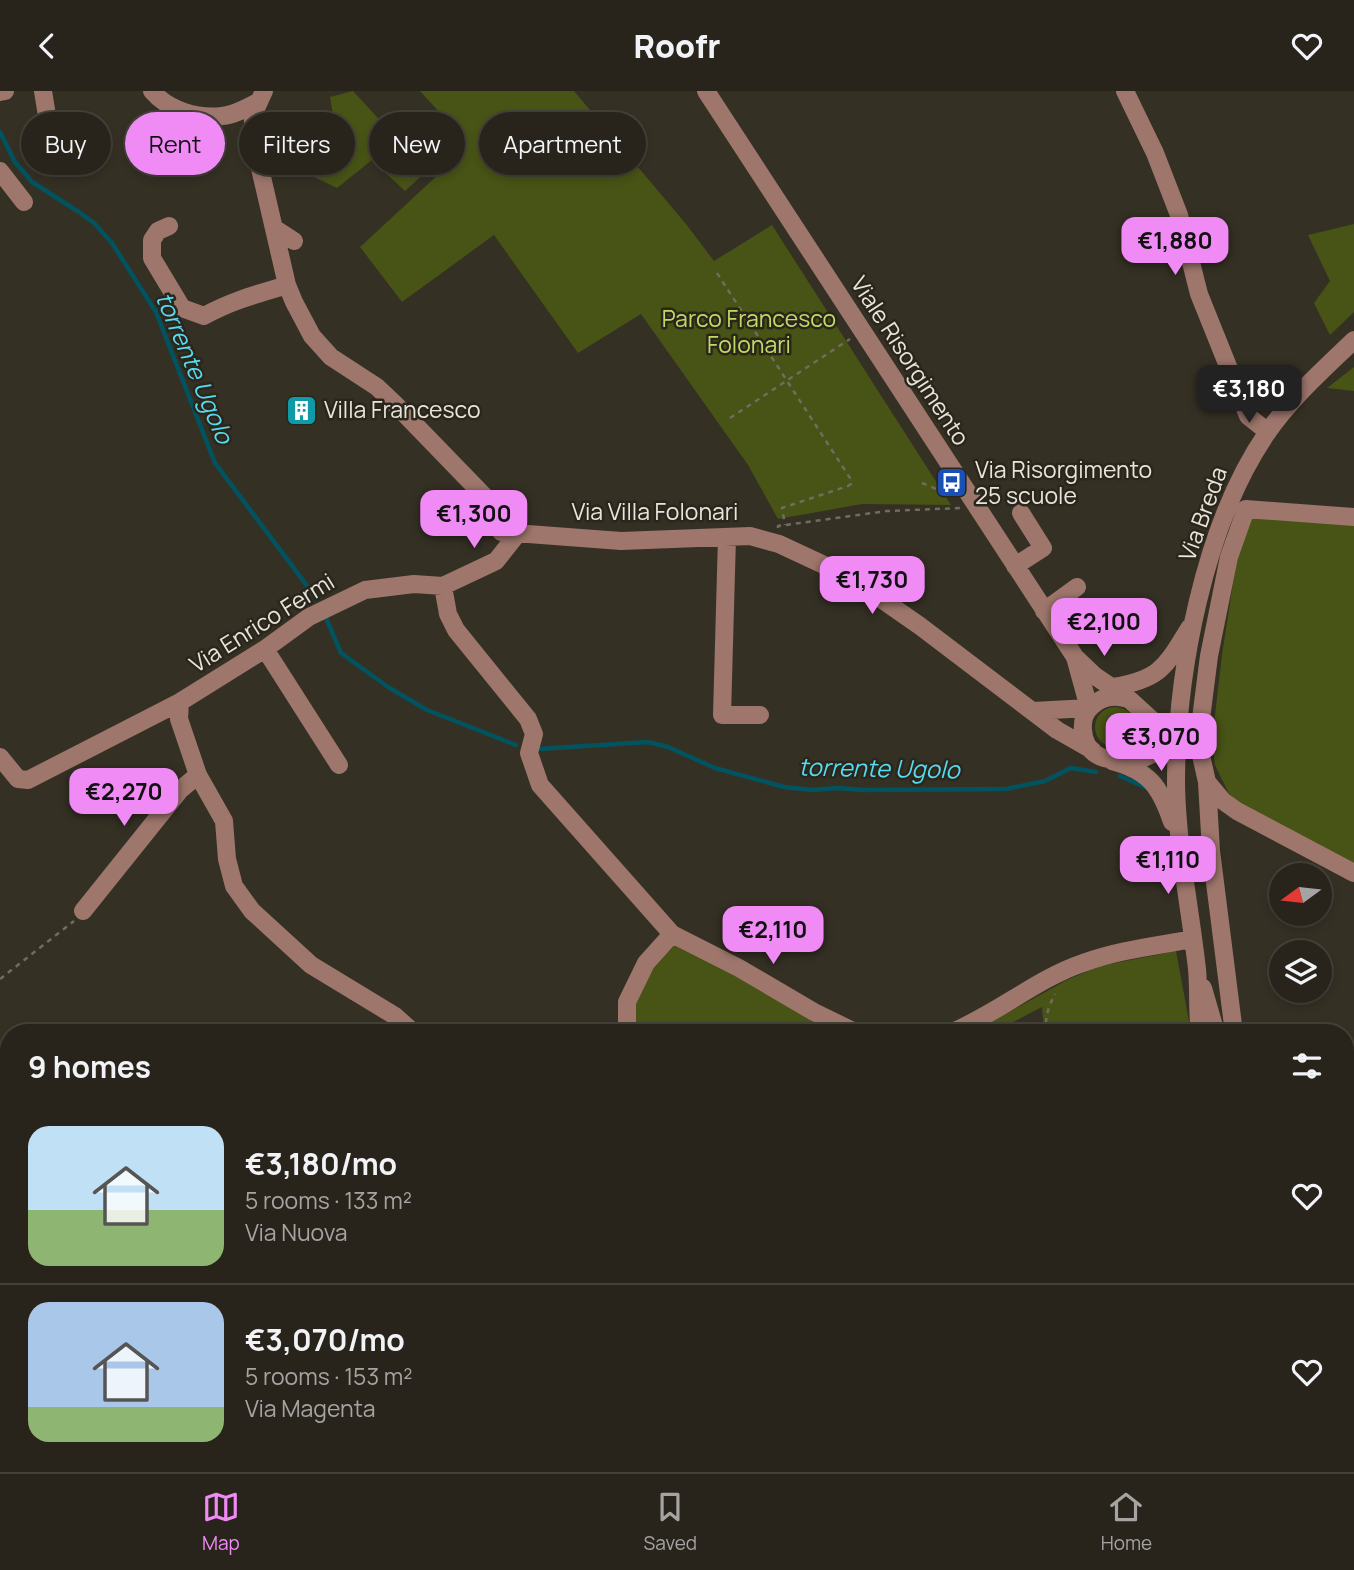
<!DOCTYPE html>
<meta charset="utf-8">
<style>
body{margin:0;font-family:Manrope,sans-serif;background:#343028;color:#f1f3f6;height:100vh;display:flex;flex-direction:column;font-size:26px;white-space:nowrap}
*{box-sizing:border-box;margin:0}
p{font-size:23px;color:#a5a4a3}
.icon{flex:none;width:38px;height:38px;fill:none;stroke:currentColor;stroke-width:2;stroke-linecap:round;stroke-linejoin:round}
.map{position:relative;flex:1;overflow:hidden}
.drawer{position:absolute;left:0px;top:933px;width:1354px;height:450px;display:flex;flex-direction:column;background:#28241b;border-radius:28px 28px 0 0;box-shadow:0 4px 10px #0003,0 0 0 2px #44413a}
.drawer>*{flex:none}
.banner{position:absolute;left:21px;top:21px;width:700px;height:63px;display:flex;gap:14px}
.needle{width:46px;rotate:255deg}
.tools{position:absolute;left:1269px;top:772px;display:grid;gap:14px}
.tools a{display:grid;place-items:center;width:63px;height:63px;border-radius:50%;background:#28241b;box-shadow:0 4px 10px #0003,0 0 0 2px #44413a;font-size:35px}
.price{position:absolute;translate:-50% -60px;padding:0 16px;border-radius:14px;background:#f08bf6;color:#111;font-size:23px;line-height:46px;filter:drop-shadow(0 2px 4px #0008)}
.price::after{content:'';position:absolute;left:50%;top:42px;width:21px;height:16px;margin-left:-10px;background:inherit;clip-path:polygon(0 0,100% 0,50% 100%)}
.price.selected{background:#222;color:#fff}
ul{padding:0;list-style:none}
li{display:flex;align-items:center;gap:21px;height:175px;padding:0 28px}
li+li{border-top:2px solid #44413a}
li span{display:grid;place-items:center;flex:none;width:196px;height:140px;border-radius:21px;color:#555}
li>.icon{margin-inline-start:auto}
span .icon{width:84px;height:84px;fill:#fffc;stroke-width:1}
li b{font-size:30px}
h2{display:flex;justify-content:space-between;align-items:center;height:84px;padding:0 28px;font-size:30px}
.pill{padding:0 24px;border-radius:32px;background:#28241b;box-shadow:0 4px 10px #0003,0 0 0 2px #44413a;font-size:24px;line-height:63px}
.pill.selected{background:#f08bf6;color:#111}
header{display:flex;justify-content:space-between;align-items:center;height:91px;padding:0 28px;background:#28241b;font-size:32px;font-weight:800}
.menu{display:flex;justify-content:space-around;align-items:center;height:98px;border-top:2px solid #44413a;background:#28241b;font-size:19px;color:#a5a4a3}
.menu a{display:grid;justify-items:center;gap:4px}
.menu .selected{color:#f08bf6}
.map>svg:first-child{display:block}
</style>
<header><svg class="icon" aria-label="back" viewBox="0 0 24 24"><path d="M15 5l-7 7 7 7"/></svg>Roofr<svg class="icon" aria-label="heart" viewBox="0 0 24 24"><path d="M12 20l-8-8c-3-5 5-10 8-4 3-6 11-1 8 4z"/></svg></header>
<div class="map">
<svg width="1354" height="1381" viewBox="0 0 1354 1381">
<rect width="100%" height="100%" fill="#353024"/>
<path fill="#485316" d="M 353,0 L 427,80 L 405,100 L 372,69 L 337,97 L 306,82 L 302,58 L 337,48 L 330,6 Z
M 420,0 L 574,0 L 686,133 L 714,170 L 772,134 L 951,414 L 862,413 L 778,428 L 748,374 L 641,223 L 578,262 L 494,144 L 402,211 L 360,156 L 440,82 L 407,46 L 439,21 Z
M 1354,133 L 1354,221 L 1330,244 L 1314,212 L 1330,190 L 1308,144 Z
M 1354,276 L 1354,300 L 1327,297 Z
M 1251,425 L 1354,431 L 1354,774 L 1242,715 L 1229,703 L 1215,674 L 1212,650 L 1222,564 L 1238,459 Z
M1095 636a20 20 0 1 1 40 0a20 20 0 1 1-40 0Z
M 673,850 L 839,942 L 632,942 L 632,911 L 650,875 Z
M 1176,860 L 1191,941 L 1044,941 L 1042,916 L 994,941 L 971,942 L 1067,889 L 1100,875 Z"/>
<path fill="#01545f" d="M 551,32 L 575,62 L 558,76 L 534,47 Z"/>
<g fill="none" stroke-linecap="round" stroke-linejoin="round">
<path stroke="#01545f" stroke-width="4.5" d="M 0,41 L 15,71 L 32,91 L 79,121 L 94,132 L 112,152 L 156,221 L 215,372 L 317,508
M 326,527 L 341,562 L 388,596 L 427,619 L 516,654
M 538,658 L 648,651 L 668,656 L 715,677 L 784,696 L 812,699 L 838,697 L 863,699 L 1006,698 L 1045,690 L 1071,677 L 1096,681
M 1120,685 L 1145,696"/>
<path stroke="#706c61" stroke-width="2.5" stroke-dasharray="5 5" stroke-linecap="butt" d="M 717,182 L 850,387 L 851,393 L 848,395 L 782,417 L 785,434
M 730,327 L 850,248
M 922,392 L 941,400 L 949,399
M 986,404 L 1002,394
M 778,437 L 778,435 L 887,420 L 961,417
M 0,888 L 74,830
M 1046,942 C 1045,927 1048,916 1055,903
M 0,1033 L 9,1054
M 77,1374 L 79,1381
M 963,1381 L 964,1374"/>
<path stroke="#9e766c" stroke-width="18" d="M 43,0 L 49,37
M 152,0 C 168,19 197,28 222,25 C 234,24 247,17 258,11
M 264,0 L 253,24 L 253,47 L 287,194 L 294,211 L 312,245 L 331,266 L 377,296 L 396,314 L 519,441
M 706,0 L 1075,566 L 1095,585 L 1130,609 L 1177,652
M 1125,0 L 1155,62 L 1179,124 L 1199,203 L 1248,325 L 1268,341
M 0,1 L 5,0
M 0,80 L 24,111
M 169,135 L 158,140 L 152,149 L 152,167 L 182,217 L 204,225 C 231,210 257,203 287,194
M 274,137 L 294,150
M 501,441 L 621,450 L 750,445 L 779,453 L 839,481 L 864,496 L 920,535 L 1057,639 L 1092,659
M 727,446 L 722,624 L 760,624
M 1015,475 L 1043,457 L 1021,422
M 443,495 L 448,523 L 456,539 L 528,628 L 534,643 L 529,662 L 540,694 L 672,843 L 739,877 L 814,921 L 857,942
M 1044,520 L 1077,496
M 265,558 L 339,674
M 1075,566 L 1089,617
M 1113,596 C 1161,588 1165,576 1190,536
M 1128,608 C 1115,604 1102,605 1092,615 C 1085,621 1082,630 1083,639 C 1086,687 1164,673 1141,620
M 180,611 L 179,628 L 198,684 L 224,730 L 227,768 L 234,795 L 252,820 L 311,874 L 395,925 L 414,942
M 1033,620 L 1089,617
M 0,666 L 18,688 L 28,689 L 180,611 L 265,558 L 309,526 L 365,499 L 414,493 L 443,495 L 496,470 L 519,441
M 1112,670 C 1149,680 1160,695 1172,731
M 1128,674 L 1177,652 L 1186,651
M 1207,691 L 1223,710 L 1237,720 L 1354,782
M 83,820 L 180,699 L 198,684
M 1203,897 L 1216,942
M 627,942 L 627,911 L 646,872 L 672,843
M 950,942 C 997,923 1036,888 1083,872 C 1118,859 1156,855 1193,848
M 1200,942 C 1197,920 1199,899 1197,878 C 1190,816 1177,755 1176,693 C 1176,583 1204,433 1267,342 C 1291,307 1324,278 1354,249
M 1234,942 L 1211,760 L 1207,691 L 1198,651 L 1209,565 L 1229,466 L 1246,418 L 1354,426
M 725,1374 L 733,1381
M 1324,1374 L 1326,1381
M 1297,1378 L 1310,1374
M 672,1381 L 678,1374
M 1036,1381 L 1050,1374
M 1235,1381 L 1248,1374"/>
</g>
<defs>
<symbol id="building-square" viewBox="-11 -11 22 22"><rect x="-9" y="-9" width="18" height="18" rx="4" fill="#0f9aa8" stroke="#2b261b"/><path d="M-4-6H4V6H1V3H-1V6H-4ZM-2.5-4.3h1.7v1.8h-1.7ZM.8-4.3h1.7v1.8H.8ZM-2.5-1h1.7V.8h-1.7ZM.8-1h1.7V.8H.8Z" fill="#fff"/></symbol>
<symbol id="bus-square" viewBox="-11 -11 22 22"><rect x="-9" y="-9" width="18" height="18" rx="4" fill="#1a4fb4" stroke="#2b261b"/><path d="M-5-6H5V4H4V6H2V4H-2V6H-4V4H-5ZM-3.5-4V0h7V-4ZM-3.5 1.2v1.5H-2V1.2ZM2 1.2v1.5H3.5V1.2Z" fill="#fff"/></symbol>
</defs>
<g fill-rule="evenodd">
<use href="#building-square" x="284" y="302" width="35" height="35"/>
<use href="#bus-square" x="934" y="374" width="35" height="35"/>
</g>
<g text-anchor="middle" stroke-width="5" stroke-linejoin="round" paint-order="stroke">
<g font-size="23" fill="#c1da63" stroke="#2b261b">
<text x="749" y="236">Parco Francesco<tspan x="749" dy="26">Folonari</tspan></text>
</g>
<g font-size="23" fill="#e7e4dc" stroke="#2b261b">
<text transform="translate(910 270) rotate(57)" y="8">Viale Risorgimento</text>
<text x="655" y="429">Via Villa Folonari</text>
<text transform="translate(1203 423) rotate(-70)" y="8">Via Breda</text>
<text transform="translate(262 532) rotate(-32)" y="8">Via Enrico Fermi</text>
</g>
<g font-size="23" fill="#e7e4dc" stroke="#2b261b" text-anchor="start">
<text x="324" y="327">Villa Francesco</text>
<text x="975" y="387">Via Risorgimento<tspan x="975" dy="26">25 scuole</tspan></text>
</g>
<g font-size="24" font-style="italic" fill="#55daf0" stroke="#2b261b">
<text transform="translate(194 277) rotate(67)" y="8">torrente Ugolo</text>
<text transform="translate(879 678) rotate(1)" y="8">torrente Ugolo</text>
</g>
</g>
</svg>
<div class="tools">
<a><svg class="needle" viewBox="-14 -14 28 28"><path d="M0-13l5 13h-10z" fill="#e53935"/><path d="M0 13l5-13h-10z" fill="#a5a4a3"/></svg></a>
<a><svg class="icon" aria-label="layers" viewBox="0 0 24 24"><path d="M12 4l9 5-9 5-9-5zM3 14l9 5 9-5"/></svg></a>
</div>
<b class="price" style="left:1175px;top:186px">€1,880</b>
<b class="price selected" style="left:1249px;top:334px">€3,180</b>
<b class="price" style="left:474px;top:459px">€1,300</b>
<b class="price" style="left:872px;top:525px">€1,730</b>
<b class="price" style="left:1104px;top:567px">€2,100</b>
<b class="price" style="left:1161px;top:682px">€3,070</b>
<b class="price" style="left:124px;top:737px">€2,270</b>
<b class="price" style="left:1168px;top:805px">€1,110</b>
<b class="price" style="left:773px;top:875px">€2,110</b>
<div class="banner">
<a class="pill">Buy</a>
<a class="pill selected">Rent</a>
<a class="pill">Filters</a>
<a class="pill">New</a>
<a class="pill">Apartment</a>
</div>
<section class="drawer">
<h2>9 homes<svg class="icon" aria-label="filters" viewBox="0 0 24 24"><path d="M4 7h16M4 17h16"/><circle cx="9" cy="7" r="2"/><circle cx="15" cy="17" r="2"/></svg></h2>
<ul>
<li><span style="background:linear-gradient(#bfe0f5 60%,#8fb573 0)"><svg class="icon" aria-label="home" viewBox="0 0 24 24"><path d="M3 11l9-7 9 7M6 9v11h12V9"/></svg></span><div><b>€3,180/mo</b><p>5 rooms · 133 m²</p><p>Via Nuova</p></div><svg class="icon" aria-label="heart" viewBox="0 0 24 24"><path d="M12 20l-8-8c-3-5 5-10 8-4 3-6 11-1 8 4z"/></svg></li>
<li><span style="background:linear-gradient(#a9c7e8 75%,#8fb573 0)"><svg class="icon" aria-label="home" viewBox="0 0 24 24"><path d="M3 11l9-7 9 7M6 9v11h12V9"/></svg></span><div><b>€3,070/mo</b><p>5 rooms · 153 m²</p><p>Via Magenta</p></div><svg class="icon" aria-label="heart" viewBox="0 0 24 24"><path d="M12 20l-8-8c-3-5 5-10 8-4 3-6 11-1 8 4z"/></svg></li>
</ul>
</section>
</div>
<nav class="menu">
<a class="selected"><svg class="icon" aria-label="map" viewBox="0 0 24 24"><path d="M3 6l6-2 6 2 6-2v14l-6 2-6-2-6 2zM9 4v14M15 6v14"/></svg>Map</a>
<a><svg class="icon" aria-label="saved" viewBox="0 0 24 24"><path d="M7 4h10v16l-5-4-5 4z"/></svg>Saved</a>
<a><svg class="icon" aria-label="home" viewBox="0 0 24 24"><path d="M3 11l9-7 9 7M6 9v11h12V9"/></svg>Home</a>
</nav>
